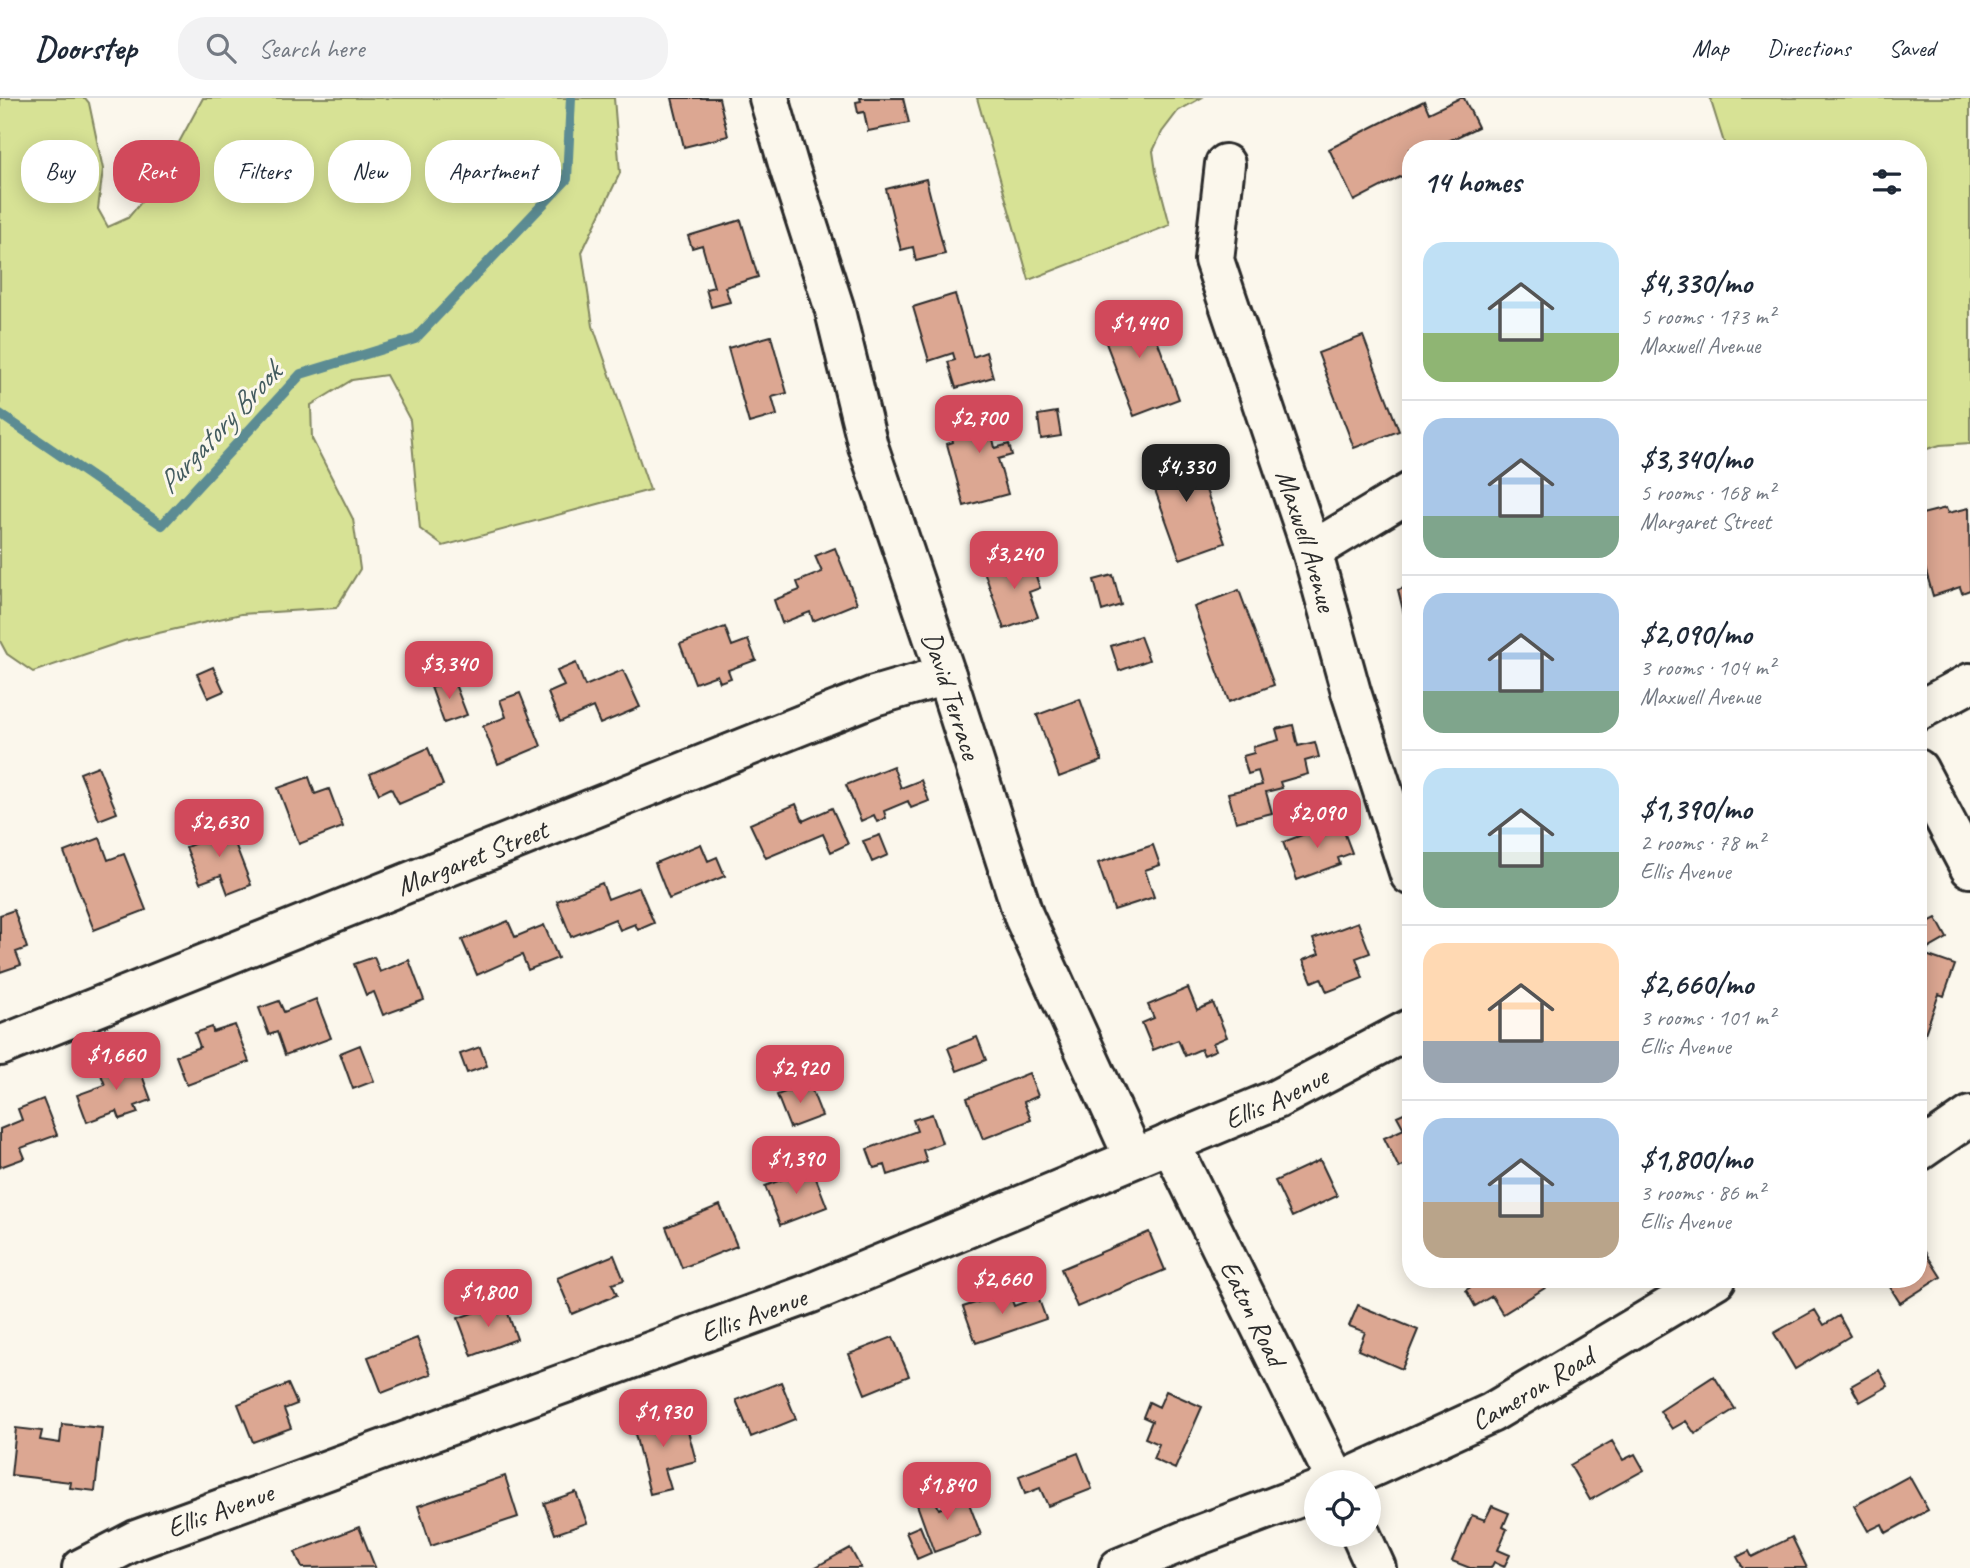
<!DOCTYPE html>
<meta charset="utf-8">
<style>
body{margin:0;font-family:Caveat,sans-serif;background:#f2f2f3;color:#1f2937;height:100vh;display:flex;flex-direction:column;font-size:26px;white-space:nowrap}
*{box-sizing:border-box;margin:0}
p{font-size:23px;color:#747a83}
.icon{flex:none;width:38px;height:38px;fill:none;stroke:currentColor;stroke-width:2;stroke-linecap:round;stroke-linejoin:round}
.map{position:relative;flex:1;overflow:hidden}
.sheet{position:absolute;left:1402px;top:42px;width:525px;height:1148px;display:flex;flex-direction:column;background:#fff;border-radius:28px;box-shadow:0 4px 18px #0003}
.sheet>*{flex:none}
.banner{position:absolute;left:21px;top:42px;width:665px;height:63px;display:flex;gap:14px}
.buttons{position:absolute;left:1304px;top:1372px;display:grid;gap:14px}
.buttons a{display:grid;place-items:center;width:77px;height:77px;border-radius:50%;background:#fff;box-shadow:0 4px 18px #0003;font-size:35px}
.price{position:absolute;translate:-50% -60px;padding:0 16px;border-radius:14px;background:#d1495b;color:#fff;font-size:23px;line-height:46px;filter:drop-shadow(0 2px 4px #0008)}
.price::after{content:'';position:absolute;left:50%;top:42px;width:21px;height:16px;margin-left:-10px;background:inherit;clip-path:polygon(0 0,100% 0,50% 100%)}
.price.active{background:#222;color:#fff}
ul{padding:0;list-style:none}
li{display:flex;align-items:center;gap:21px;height:175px;padding:0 21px}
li+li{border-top:2px solid #e0e1e3}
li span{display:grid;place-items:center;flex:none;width:196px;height:140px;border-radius:21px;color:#555}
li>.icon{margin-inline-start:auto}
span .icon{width:84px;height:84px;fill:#fffc;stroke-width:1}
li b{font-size:30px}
h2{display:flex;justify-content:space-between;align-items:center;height:84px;padding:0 21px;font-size:30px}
.tag{padding:0 24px;border-radius:28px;background:#fff;box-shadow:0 4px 18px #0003;font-size:24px;line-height:63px}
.tag.active{background:#d1495b;color:#fff}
header{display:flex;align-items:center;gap:42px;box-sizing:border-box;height:98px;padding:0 35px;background:#fff;border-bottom:2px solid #e0e1e3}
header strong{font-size:33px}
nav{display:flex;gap:38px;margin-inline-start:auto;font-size:24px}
.search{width:490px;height:63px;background:#f2f2f3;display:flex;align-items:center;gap:18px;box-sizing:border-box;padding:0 24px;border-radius:28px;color:#747a83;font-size:26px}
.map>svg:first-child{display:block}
</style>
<header>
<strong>Doorstep</strong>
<div class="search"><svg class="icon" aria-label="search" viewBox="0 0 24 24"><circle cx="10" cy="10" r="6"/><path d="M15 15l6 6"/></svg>Search here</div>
<nav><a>Map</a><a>Directions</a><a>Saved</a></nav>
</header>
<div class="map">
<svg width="1970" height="1470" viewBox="0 0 1970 1470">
<rect width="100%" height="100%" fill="#fbf7ec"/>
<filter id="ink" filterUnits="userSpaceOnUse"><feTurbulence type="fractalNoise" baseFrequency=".0143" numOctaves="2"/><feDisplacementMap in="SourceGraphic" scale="14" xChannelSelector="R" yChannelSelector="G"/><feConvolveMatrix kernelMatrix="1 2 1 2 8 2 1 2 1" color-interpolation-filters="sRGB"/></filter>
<g filter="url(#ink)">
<path fill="#d7e295" stroke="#818660" stroke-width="2" d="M 0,0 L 85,0 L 89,5 L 103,71 L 98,111 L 108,129 L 128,120 L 157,85 L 203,0 L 614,0 L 620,75 L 582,154 L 593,228 L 650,392 L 443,448 L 420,431 L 410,322 L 386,277 L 352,282 L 311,307 L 312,341 L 353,421 L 360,471 L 336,510 L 241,516 L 124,543 L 33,574 L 7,556 L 0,543 Z
M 977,0 L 1201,0 L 1178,13 L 1162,34 L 1153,53 L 1156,74 L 1170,127 L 1029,182 Z
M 1710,0 L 1970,0 L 1970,345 L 1940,347 L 1918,354 L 1918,51 L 1726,51 Z"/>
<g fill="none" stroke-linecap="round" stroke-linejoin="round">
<path stroke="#5c8c93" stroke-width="10" d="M 0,316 L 162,427 L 301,276 L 415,241 L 567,81 L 571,0"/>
</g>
<path fill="#dca792" stroke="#2b2b2b" stroke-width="2" d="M 672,0 L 719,0 L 728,38 L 684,49 Z
M 860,0 L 903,0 L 909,25 L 868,33 L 864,14 L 858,15 L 856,4 L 861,3 Z
M 1460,0 L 1464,0 L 1478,29 L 1444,45 L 1447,51 L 1410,51 L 1410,74 L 1354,103 L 1329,51 L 1424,3 L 1429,15 Z
M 926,81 L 945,156 L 916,163 L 913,149 L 901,152 L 886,91 Z
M 741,122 L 758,179 L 725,189 L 730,204 L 711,209 L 706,191 L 714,189 L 702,147 L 692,150 L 688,138 Z
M 955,196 L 973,259 L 986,254 L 993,279 L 956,290 L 948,264 L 955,262 L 953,255 L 929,263 L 913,209 Z
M 1144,207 L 1179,301 L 1134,318 L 1098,224 Z
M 771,238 L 787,295 L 772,299 L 777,317 L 749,325 L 728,250 Z
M 1363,238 L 1399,333 L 1354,350 L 1318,255 Z
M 1006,308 L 1012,330 L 992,336 L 995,350 L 1009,346 L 1012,357 L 998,361 L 1008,396 L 964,408 L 947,346 L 953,344 L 948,324 Z
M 1057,314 L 1061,338 L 1041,341 L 1038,317 Z
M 1191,350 L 1225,445 L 1180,461 L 1146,367 Z
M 1946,410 L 1948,415 L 1969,410 L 1970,492 L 1962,495 L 1960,489 L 1933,498 L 1918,445 L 1918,417 Z
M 835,450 L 857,505 L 813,523 L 810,514 L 782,525 L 774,502 L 800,492 L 797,484 L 822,474 L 815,458 Z
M 1029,458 L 1040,490 L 1029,494 L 1038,519 L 1004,531 L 984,473 Z
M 1113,477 L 1121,507 L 1102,513 L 1094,482 Z
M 1410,488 L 1410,540 L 1398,492 Z
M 1239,492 L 1274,587 L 1229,604 L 1194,509 Z
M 725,529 L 732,548 L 748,542 L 756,562 L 728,572 L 731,580 L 720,584 L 717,577 L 695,585 L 680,546 Z
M 1140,538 L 1149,562 L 1119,573 L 1111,548 Z
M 576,565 L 585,588 L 623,572 L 640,609 L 600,626 L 593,609 L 560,624 L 548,595 L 564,588 L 557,573 Z
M 213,569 L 224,593 L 208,600 L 197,576 Z
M 453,581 L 467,617 L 444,625 L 431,589 Z
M 520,595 L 541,648 L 498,666 L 483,628 L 506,619 L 500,602 Z
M 1080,601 L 1102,663 L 1059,679 L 1037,617 Z
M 1293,627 L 1298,648 L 1315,644 L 1319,659 L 1305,663 L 1308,676 L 1280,684 L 1282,690 L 1266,694 L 1272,715 L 1236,724 L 1228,695 L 1262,687 L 1258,673 L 1248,676 L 1243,658 L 1254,655 L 1253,649 L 1279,642 L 1276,631 Z
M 428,650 L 443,687 L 399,706 L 391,690 L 379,696 L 370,676 Z
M 98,668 L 117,715 L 99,722 L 80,675 Z
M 893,668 L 901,690 L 921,682 L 929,703 L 911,710 L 908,703 L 884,713 L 886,720 L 877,724 L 874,717 L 861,723 L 846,687 Z
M 309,679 L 315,696 L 329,691 L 343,729 L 299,746 L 278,690 Z
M 796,706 L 803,723 L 832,710 L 848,746 L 831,754 L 823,736 L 766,760 L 750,726 Z
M 212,723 L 216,735 L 229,730 L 251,787 L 228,796 L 221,777 L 200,785 L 186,749 L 204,742 L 199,729 Z
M 1340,723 L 1352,755 L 1338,760 L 1340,766 L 1297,782 L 1283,744 Z
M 880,737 L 888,757 L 872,764 L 863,743 Z
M 100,740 L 108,762 L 124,756 L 146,812 L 94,832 L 64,754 Z
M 701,746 L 708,763 L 717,759 L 725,778 L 669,801 L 655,765 Z
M 1153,747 L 1160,767 L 1145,772 L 1154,799 L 1114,812 L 1098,765 Z
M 602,785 L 608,801 L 639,789 L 654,825 L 638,832 L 635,826 L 620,832 L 615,821 L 571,839 L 557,803 Z
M 14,812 L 27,850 L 16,854 L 21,867 L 0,874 L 0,817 Z
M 1936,820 L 1947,840 L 1919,856 L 1918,829 Z
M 508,823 L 515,839 L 544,827 L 558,860 L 528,872 L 522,857 L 477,877 L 462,842 Z
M 1358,824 L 1370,855 L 1356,860 L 1363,880 L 1327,894 L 1321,880 L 1312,884 L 1303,862 L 1319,856 L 1313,841 Z
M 1926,857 L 1955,867 L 1944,898 L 1939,896 L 1924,938 L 1918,935 L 1918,872 L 1921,873 Z
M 374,859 L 380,874 L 409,862 L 424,902 L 383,917 L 374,894 L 366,897 L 354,866 Z
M 1188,890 L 1197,912 L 1213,905 L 1227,939 L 1213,945 L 1216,952 L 1204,957 L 1201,951 L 1185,958 L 1178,942 L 1153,952 L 1142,925 L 1154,920 L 1148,907 Z
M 316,901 L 331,940 L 285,957 L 277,934 L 269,937 L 259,910 L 279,903 L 284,914 Z
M 235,927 L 249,964 L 187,987 L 176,958 L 200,949 L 195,935 L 212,929 L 213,934 Z
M 977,939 L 986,962 L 957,973 L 948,950 Z
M 360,947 L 374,983 L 353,991 L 340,955 Z
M 480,949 L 487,968 L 467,975 L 460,956 Z
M 135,958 L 151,1002 L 135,1008 L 138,1015 L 120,1021 L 117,1013 L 87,1024 L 77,997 L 105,987 L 99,971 Z
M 1029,975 L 1038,998 L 1024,1004 L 1031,1022 L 983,1041 L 967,1000 Z
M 809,985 L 822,1018 L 790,1030 L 777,997 Z
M 43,1001 L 57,1037 L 21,1050 L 25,1060 L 0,1069 L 0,1031 L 22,1022 L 18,1011 Z
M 1410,1012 L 1410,1065 L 1399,1070 L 1384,1040 L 1404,1031 L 1397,1018 Z
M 932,1016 L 942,1045 L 923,1052 L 927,1064 L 888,1077 L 885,1067 L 874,1070 L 867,1051 L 917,1033 L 913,1022 Z
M 1320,1062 L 1337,1098 L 1292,1119 L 1275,1083 Z
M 812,1070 L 827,1109 L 780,1127 L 765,1088 Z
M 720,1107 L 737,1148 L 682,1170 L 666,1129 Z
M 1149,1134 L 1165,1172 L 1077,1209 L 1061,1171 Z
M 1920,1146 L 1941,1179 L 1900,1205 L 1885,1181 L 1918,1181 L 1918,1147 Z
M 614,1157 L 624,1182 L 612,1186 L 617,1197 L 572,1216 L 557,1180 Z
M 1484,1181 L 1540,1181 L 1545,1190 L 1503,1216 L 1492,1198 L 1475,1208 L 1466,1192 Z
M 1009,1194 L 1014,1208 L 1038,1199 L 1046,1221 L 976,1245 L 963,1209 Z
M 504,1204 L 517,1241 L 472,1258 L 458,1220 Z
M 1358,1207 L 1418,1232 L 1402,1271 L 1358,1252 L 1365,1234 L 1349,1228 Z
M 1815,1212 L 1824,1227 L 1839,1218 L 1850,1238 L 1795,1271 L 1774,1235 Z
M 893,1239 L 909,1278 L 865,1296 L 849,1256 Z
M 417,1240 L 431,1276 L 382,1295 L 368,1259 Z
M 1879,1272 L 1888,1288 L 1860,1304 L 1851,1288 Z
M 1714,1278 L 1735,1311 L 1695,1336 L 1686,1323 L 1672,1331 L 1660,1313 Z
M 781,1284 L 796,1321 L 751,1339 L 736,1302 Z
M 288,1286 L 297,1306 L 284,1311 L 291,1330 L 253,1344 L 238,1306 Z
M 1166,1293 L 1202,1309 L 1175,1371 L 1153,1361 L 1159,1346 L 1145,1340 L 1152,1323 L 1143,1319 L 1149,1304 L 1159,1309 Z
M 683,1314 L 696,1363 L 665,1371 L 671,1391 L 650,1396 L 633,1328 Z
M 62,1326 L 102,1330 L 95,1393 L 70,1390 L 71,1384 L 11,1377 L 16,1330 L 42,1333 L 40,1342 L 60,1345 Z
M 1612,1343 L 1623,1362 L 1635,1356 L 1644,1372 L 1590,1402 L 1570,1367 Z
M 1078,1355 L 1092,1391 L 1048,1408 L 1040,1390 L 1025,1396 L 1019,1378 Z
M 505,1378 L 518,1419 L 431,1448 L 418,1408 Z
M 1909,1378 L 1928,1412 L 1886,1435 L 1882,1426 L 1868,1433 L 1854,1408 Z
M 576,1394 L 587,1425 L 555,1436 L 544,1405 Z
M 932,1394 L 939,1411 L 967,1400 L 981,1437 L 934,1454 L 915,1401 Z
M 1492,1408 L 1509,1415 L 1503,1429 L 1507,1431 L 1498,1452 L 1510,1457 L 1504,1469 L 1494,1464 L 1491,1470 L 1470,1470 L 1452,1463 L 1472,1417 L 1485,1422 Z
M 920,1428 L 931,1455 L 917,1461 L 906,1434 Z
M 359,1429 L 375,1469 L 302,1470 L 295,1454 Z
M 1792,1439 L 1807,1470 L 1743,1470 L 1737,1459 L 1749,1453 L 1752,1459 Z
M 850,1450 L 861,1470 L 814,1470 Z"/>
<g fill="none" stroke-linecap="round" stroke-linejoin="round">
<defs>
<g id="minor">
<path id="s1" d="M 769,0 L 789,69 L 834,209 L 868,348 L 946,577 L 1024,819 L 1134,1060"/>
<path id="s2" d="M 1225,66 L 1214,162 L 1312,453 L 1351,594 L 1410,777"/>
<path d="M 1312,453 L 1410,394"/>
<path d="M 1918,613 L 1970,585"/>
<path d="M 1918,671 L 1970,770"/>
<path id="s3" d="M 0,948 L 874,598 L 946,577"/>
<path id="s4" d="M 1170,1045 L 1337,1384"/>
<path d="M 1918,1054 L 1970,1018"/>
<path id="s5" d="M 1340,1384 L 1491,1315 L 1716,1181"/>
<path d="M 1361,1437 L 1376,1470"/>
<path id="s6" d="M 82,1470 L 136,1442 L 811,1195 L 1277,1001 L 1410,931"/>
<path d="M 1119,1470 L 1186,1442 L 1316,1393"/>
</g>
</defs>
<use href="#minor" stroke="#2b2b2b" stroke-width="44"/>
<use href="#minor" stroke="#fbf7ec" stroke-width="38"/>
</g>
</g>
<g text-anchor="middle" stroke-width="6" stroke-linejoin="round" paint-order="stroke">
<g font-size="28" fill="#2b2b2b" stroke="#fbf7ec">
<text dy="10" stroke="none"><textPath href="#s2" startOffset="392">Maxwell Avenue</textPath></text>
<text dy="10" stroke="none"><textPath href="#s1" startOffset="625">David Terrace</textPath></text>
<text dy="10" stroke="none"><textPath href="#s3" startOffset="508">Margaret Street</textPath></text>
<text dy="10" stroke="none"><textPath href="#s6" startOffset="1284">Ellis Avenue</textPath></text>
<text dy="10" stroke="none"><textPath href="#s4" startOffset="189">Eaton Road</textPath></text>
<text dy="10" stroke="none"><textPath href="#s6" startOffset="718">Ellis Avenue</textPath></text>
<text dy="10" stroke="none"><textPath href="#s5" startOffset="214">Cameron Road</textPath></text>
<text dy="10" stroke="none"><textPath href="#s6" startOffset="150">Ellis Avenue</textPath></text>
</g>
<g font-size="30" font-style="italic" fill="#445c5f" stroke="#fbf7ec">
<text transform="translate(219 330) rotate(-47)" y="10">Purgatory Brook</text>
</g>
</g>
</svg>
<div class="buttons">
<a><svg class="icon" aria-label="locate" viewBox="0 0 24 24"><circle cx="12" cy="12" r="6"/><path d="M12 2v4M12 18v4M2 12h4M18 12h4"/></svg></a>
</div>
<b class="price" style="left:1139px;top:262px">$1,440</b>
<b class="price" style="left:979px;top:357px">$2,700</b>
<b class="price active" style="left:1186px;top:406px">$4,330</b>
<b class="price" style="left:1014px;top:493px">$3,240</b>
<b class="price" style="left:449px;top:603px">$3,340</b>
<b class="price" style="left:1317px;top:752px">$2,090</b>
<b class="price" style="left:219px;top:761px">$2,630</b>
<b class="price" style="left:116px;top:994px">$1,660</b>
<b class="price" style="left:800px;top:1007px">$2,920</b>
<b class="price" style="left:796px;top:1098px">$1,390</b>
<b class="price" style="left:1002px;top:1218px">$2,660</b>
<b class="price" style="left:488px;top:1231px">$1,800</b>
<b class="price" style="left:663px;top:1351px">$1,930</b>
<b class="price" style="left:947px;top:1424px">$1,840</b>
<div class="banner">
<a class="tag">Buy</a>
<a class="tag active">Rent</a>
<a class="tag">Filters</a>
<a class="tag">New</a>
<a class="tag">Apartment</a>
</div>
<section class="sheet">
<h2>14 homes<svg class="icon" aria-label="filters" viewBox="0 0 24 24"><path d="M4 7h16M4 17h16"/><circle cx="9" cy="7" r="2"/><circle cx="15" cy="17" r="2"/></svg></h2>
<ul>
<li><span style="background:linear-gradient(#bfe0f5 65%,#8fb573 0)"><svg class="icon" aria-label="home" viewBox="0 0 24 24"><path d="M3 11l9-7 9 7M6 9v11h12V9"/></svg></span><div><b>$4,330/mo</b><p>5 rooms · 173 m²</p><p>Maxwell Avenue</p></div></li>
<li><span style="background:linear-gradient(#a9c7e8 70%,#7fa58c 0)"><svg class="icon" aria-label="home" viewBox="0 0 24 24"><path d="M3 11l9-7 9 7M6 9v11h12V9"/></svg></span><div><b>$3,340/mo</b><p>5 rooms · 168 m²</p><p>Margaret Street</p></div></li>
<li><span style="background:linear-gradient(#a9c7e8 70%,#7fa58c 0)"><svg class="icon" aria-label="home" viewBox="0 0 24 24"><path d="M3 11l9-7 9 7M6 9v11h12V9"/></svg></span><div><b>$2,090/mo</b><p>3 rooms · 104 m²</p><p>Maxwell Avenue</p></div></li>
<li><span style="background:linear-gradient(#bfe0f5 60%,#7fa58c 0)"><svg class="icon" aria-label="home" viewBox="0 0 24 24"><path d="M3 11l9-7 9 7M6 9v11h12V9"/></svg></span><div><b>$1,390/mo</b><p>2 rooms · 78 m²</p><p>Ellis Avenue</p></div></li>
<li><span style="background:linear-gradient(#ffd9b3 70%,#9aa5b1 0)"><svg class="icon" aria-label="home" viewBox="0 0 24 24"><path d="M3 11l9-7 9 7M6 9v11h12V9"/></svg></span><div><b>$2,660/mo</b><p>3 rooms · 101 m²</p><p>Ellis Avenue</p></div></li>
<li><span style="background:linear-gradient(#a9c7e8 60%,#b9a48a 0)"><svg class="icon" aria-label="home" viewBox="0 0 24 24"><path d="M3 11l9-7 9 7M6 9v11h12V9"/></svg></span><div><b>$1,800/mo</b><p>3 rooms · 86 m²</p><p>Ellis Avenue</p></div></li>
</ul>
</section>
</div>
